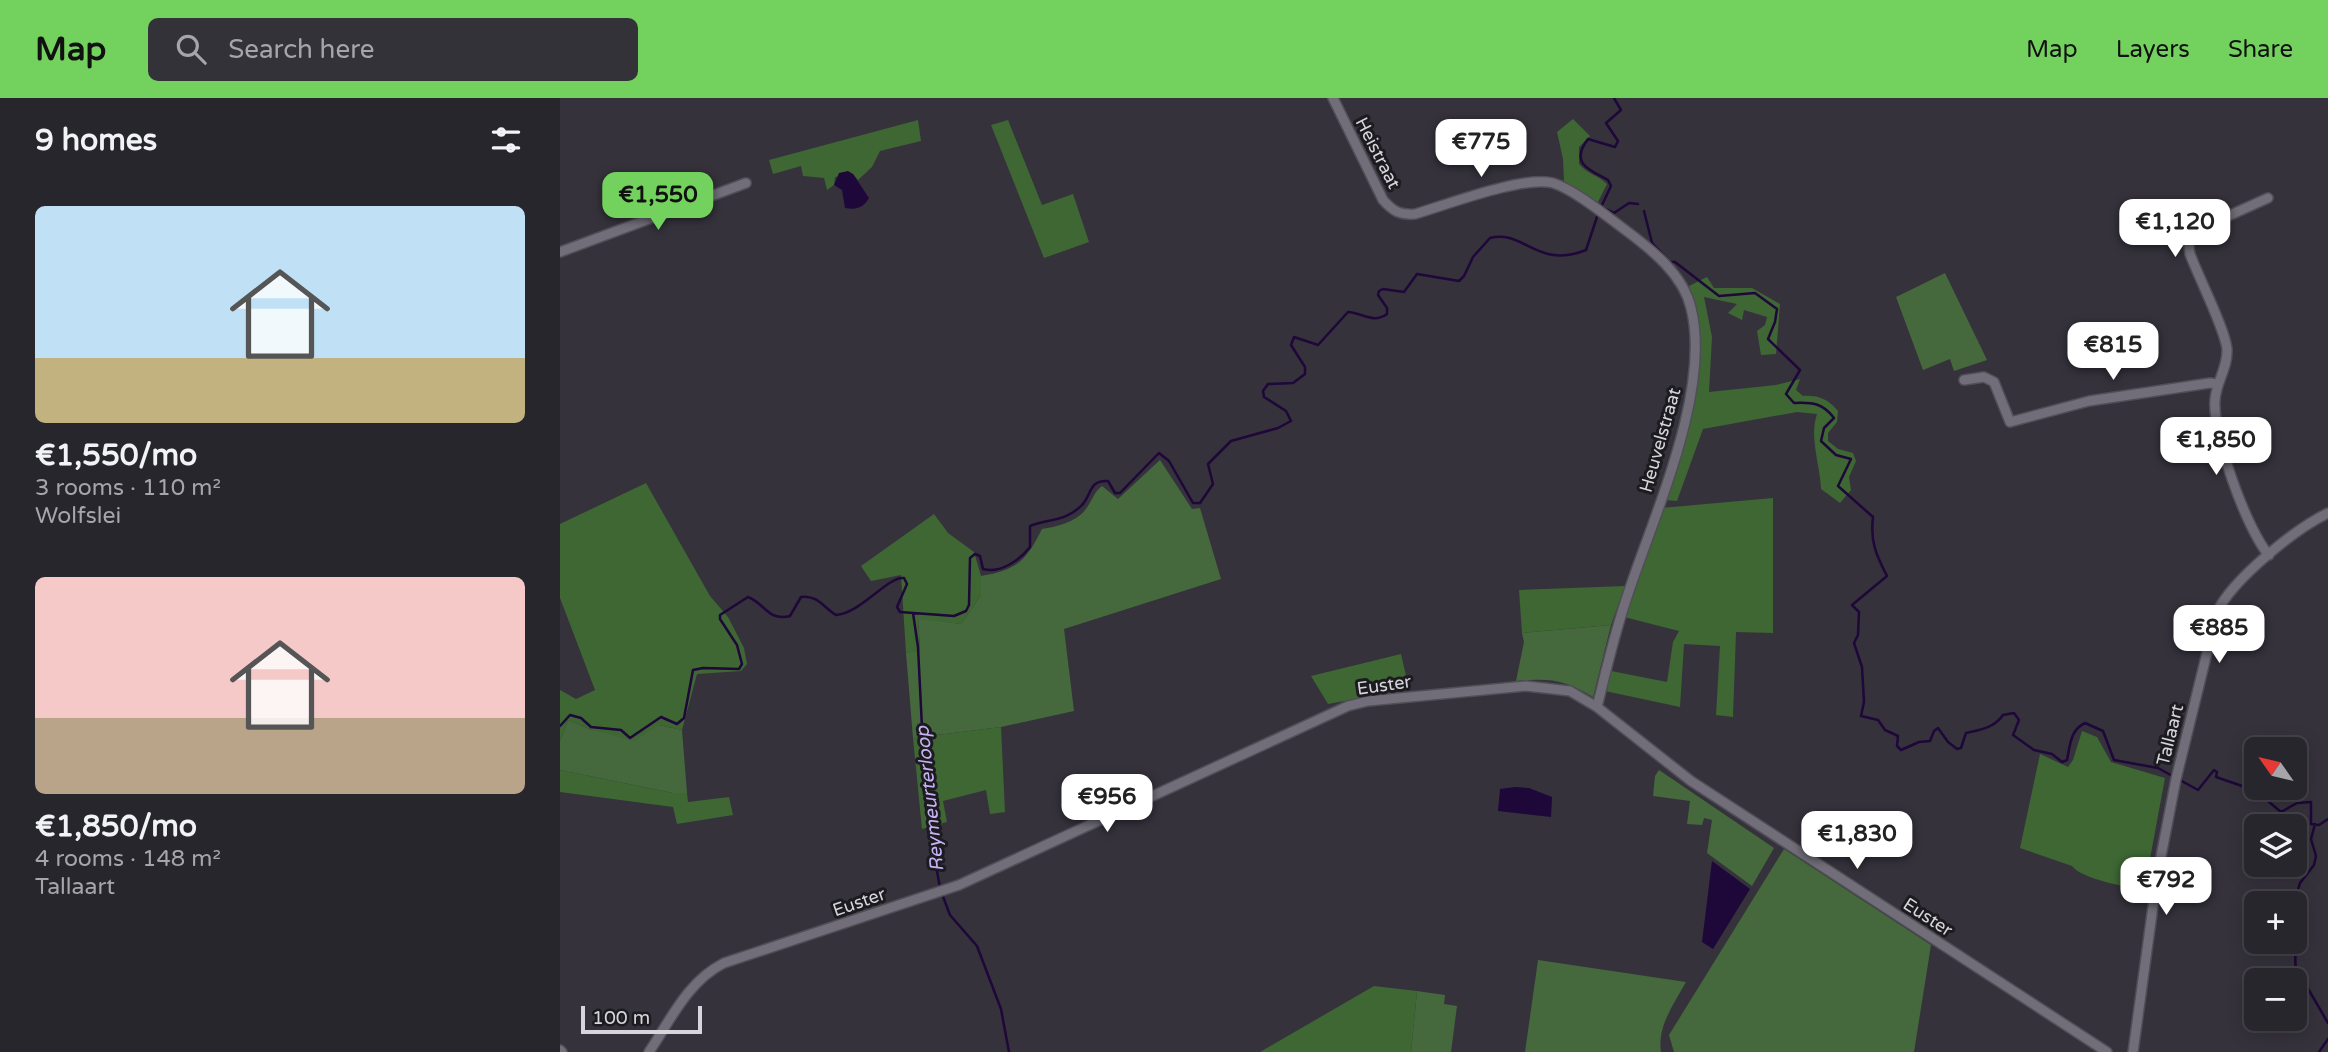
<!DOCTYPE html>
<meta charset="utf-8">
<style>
body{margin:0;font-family:"Varela Round",sans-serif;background:#343239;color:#f1f3f6;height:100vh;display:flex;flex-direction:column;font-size:26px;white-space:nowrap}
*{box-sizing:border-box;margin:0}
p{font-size:23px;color:#a5a5aa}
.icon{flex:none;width:38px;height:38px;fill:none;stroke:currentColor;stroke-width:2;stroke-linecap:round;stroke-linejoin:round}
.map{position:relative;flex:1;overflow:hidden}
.drawer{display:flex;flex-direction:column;background:#28262d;width:560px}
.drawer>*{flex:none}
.needle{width:46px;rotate:304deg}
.tools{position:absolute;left:1684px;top:639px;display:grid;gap:14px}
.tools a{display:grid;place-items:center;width:63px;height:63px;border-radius:10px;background:#28262d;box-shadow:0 4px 18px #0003,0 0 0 2px #444349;font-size:35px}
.scale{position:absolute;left:21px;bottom:18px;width:121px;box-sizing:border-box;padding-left:7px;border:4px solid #d6d5db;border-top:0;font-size:19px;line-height:24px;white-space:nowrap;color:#d6d5db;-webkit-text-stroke:5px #1c1b1f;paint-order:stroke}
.price{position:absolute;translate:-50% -60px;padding:0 16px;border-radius:14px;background:#fff;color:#222;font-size:23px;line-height:46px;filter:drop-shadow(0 2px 4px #0008)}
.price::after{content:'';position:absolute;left:50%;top:42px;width:21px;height:16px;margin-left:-10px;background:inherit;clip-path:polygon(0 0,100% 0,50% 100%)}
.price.active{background:#73d25d;color:#111}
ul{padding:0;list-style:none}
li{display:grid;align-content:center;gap:14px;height:371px;padding:0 35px}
li span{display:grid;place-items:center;height:217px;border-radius:10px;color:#555}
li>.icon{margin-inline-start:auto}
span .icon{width:126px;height:126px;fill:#fffc;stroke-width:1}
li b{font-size:30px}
h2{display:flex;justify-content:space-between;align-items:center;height:84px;padding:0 35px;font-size:30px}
header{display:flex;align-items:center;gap:42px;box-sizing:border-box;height:98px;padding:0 35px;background:#73d25d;color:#111}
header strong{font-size:33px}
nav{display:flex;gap:38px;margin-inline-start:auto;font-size:24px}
.search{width:490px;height:63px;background:#343239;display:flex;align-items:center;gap:18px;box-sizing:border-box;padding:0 24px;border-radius:10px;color:#a5a5aa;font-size:26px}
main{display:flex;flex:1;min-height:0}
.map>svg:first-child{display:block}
</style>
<header>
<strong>Map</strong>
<div class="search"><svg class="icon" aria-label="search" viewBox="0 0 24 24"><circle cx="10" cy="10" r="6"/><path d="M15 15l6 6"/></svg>Search here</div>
<nav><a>Map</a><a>Layers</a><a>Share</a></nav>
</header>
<main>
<section class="drawer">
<h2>9 homes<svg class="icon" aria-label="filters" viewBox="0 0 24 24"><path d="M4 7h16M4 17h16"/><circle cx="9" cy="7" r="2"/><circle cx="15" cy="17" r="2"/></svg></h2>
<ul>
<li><span style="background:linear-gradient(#bfe0f5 70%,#c2b280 0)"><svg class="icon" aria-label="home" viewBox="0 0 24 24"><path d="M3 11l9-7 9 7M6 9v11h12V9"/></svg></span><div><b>€1,550/mo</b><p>3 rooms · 110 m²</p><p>Wolfslei</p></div></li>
<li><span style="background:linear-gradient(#f6c9c9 65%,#b9a48a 0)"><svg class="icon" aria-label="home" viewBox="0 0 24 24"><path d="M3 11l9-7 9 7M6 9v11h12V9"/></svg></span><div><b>€1,850/mo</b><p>4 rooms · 148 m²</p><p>Tallaart</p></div></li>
</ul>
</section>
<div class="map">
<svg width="1768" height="954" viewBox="0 0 1768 954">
<rect width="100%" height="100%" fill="#35323c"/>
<path fill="#45693d" d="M 1385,175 L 1427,262 L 1394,273 L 1390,261 L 1363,272 L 1336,199 Z
M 600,362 L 632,411 L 640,410 L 661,481 L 504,531 L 514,613 L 441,629 L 353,640 L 346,555 L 360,552 L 358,520 L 401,526 L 421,497 L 421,478 C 457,472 466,463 482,431 C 496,429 516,424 525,412 C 532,404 533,395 542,388 L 558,401 Z
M 1051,527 L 1033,599 C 1004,581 989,580 956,583 L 964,544 L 962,535 Z
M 8,622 L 32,632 L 99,627 L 122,632 L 127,695 L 113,695 L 0,672 L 0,643 Z
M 1099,672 L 1214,750 L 1192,788 L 1147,755 L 1152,722 L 1144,720 L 1142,727 L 1127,726 L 1130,703 L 1093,698 L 1095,678 Z
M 1224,751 L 1371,847 L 1354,954 L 1114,954 L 1109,937 Z
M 978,862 L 1126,884 C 1114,906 1097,928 1101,954 L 965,954 Z
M 857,893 L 885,897 L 884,906 L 897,908 L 891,954 L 851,954 Z"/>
<path fill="#3e6734" d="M 1013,21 L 1030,38 L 1019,49 L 1019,66 C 1027,76 1038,77 1047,86 L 1037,106 L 1004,83 L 1003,61 L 997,34 Z
M 358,22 L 361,43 L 320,53 L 312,69 L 298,82 L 293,76 L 275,79 L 274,87 L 267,92 L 264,80 L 243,78 L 241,68 L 213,76 L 209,62 Z
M 448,22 L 482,107 L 513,96 L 529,144 L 484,160 L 431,27 Z
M 1147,179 L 1154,190 L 1192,190 L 1220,206 L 1216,256 L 1201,257 L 1197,233 L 1205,227 L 1207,219 L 1184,212 L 1182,222 L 1168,215 L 1177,206 L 1144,199 L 1152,239 L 1149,294 L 1216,287 L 1240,281 L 1236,292 L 1243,298 C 1258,297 1268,301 1278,313 L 1277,324 L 1268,335 L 1268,343 L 1278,351 L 1293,355 L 1296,363 L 1289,379 L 1291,392 L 1280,405 L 1261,391 C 1260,366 1249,340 1257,316 L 1237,314 L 1143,331 L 1117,403 L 1105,402 C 1123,339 1156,253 1129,188 Z
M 86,385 L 150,498 L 168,519 L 184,550 L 187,566 L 181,573 L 137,576 L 122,632 L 99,627 L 74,643 L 32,632 L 8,622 L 0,643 L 0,592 L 16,601 L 35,592 L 0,500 L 0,426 Z
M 1213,400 L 1213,535 L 1176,534 L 1173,619 L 1156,617 L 1160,548 L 1124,546 L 1120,609 L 1045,593 L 1051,573 L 1107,584 L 1113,544 L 1119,533 L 1064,519 L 1101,410 Z
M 374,416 L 388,435 L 414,454 L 421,478 L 421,497 L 401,526 L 358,521 L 360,553 L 346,555 L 341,477 L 311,483 L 301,468 Z
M 1065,488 L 1051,527 L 962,535 L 959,492 Z
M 841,556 L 849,591 L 768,606 L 751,578 Z
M 441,629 L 445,714 L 430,716 L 426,692 L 383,703 L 387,724 L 362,731 L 353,640 Z
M 1522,633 L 1537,639 L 1551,664 L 1605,680 L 1584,793 C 1566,788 1523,782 1512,768 L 1460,750 L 1480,656 L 1508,669 L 1513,662 Z
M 0,672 L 113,695 L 127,695 L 128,704 L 169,699 L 173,717 L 117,726 L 113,709 L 0,694 Z
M 814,888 L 857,893 L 851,954 L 700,954 Z"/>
<path fill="#1e0739" d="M 288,73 L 293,76 L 309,100 C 303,110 297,112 285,110 L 282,92 L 274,87 L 279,75 Z
M 955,689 L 969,690 L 992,699 L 991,719 L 938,713 L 940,691 Z
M 1152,763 L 1190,791 L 1153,851 L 1142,844 Z"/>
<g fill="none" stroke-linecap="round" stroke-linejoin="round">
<path stroke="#1e0739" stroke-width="2.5" d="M 1054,0 L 1061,12 L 1046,25 L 1058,43 L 1055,49 L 1028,41 C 1009,66 1030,72 1048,82 L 1051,88 L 1041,109 L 1054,115 L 1069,105 L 1078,106
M 1084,113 L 1092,145 L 1110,164 L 1115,164 L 1159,198 L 1195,195 L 1217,211 L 1215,224 L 1208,241 L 1240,272 L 1226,296 L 1234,305 C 1252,304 1263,305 1274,320 L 1264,330 L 1261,343 L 1276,357 L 1291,361 L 1278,388 L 1313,419 C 1310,443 1316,457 1327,478 L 1292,507 L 1299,514 L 1298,537 L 1294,545 L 1302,569 L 1304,604 L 1301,618 L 1318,622 L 1325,632 L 1338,638 L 1337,648 L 1341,652 L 1359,644 L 1370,643 L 1374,633 L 1378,630 L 1388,644 L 1397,651 L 1401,650 L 1406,635 C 1420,632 1434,630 1443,617 L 1454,615 L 1459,622 L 1453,637 L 1474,652 L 1492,656 L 1502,664 L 1507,662 C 1510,648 1510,632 1525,625 L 1543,633 L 1554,662 L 1598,670 L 1638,692 L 1654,672 L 1657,674 L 1656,679 L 1685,689 L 1696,680
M 353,515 L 358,549 L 366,710 L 380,790
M 0,628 L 10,617 L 21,620 L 31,629 L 61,632 L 70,640 L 101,619 L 117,626 L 124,620 L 133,572 L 143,570 L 179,571 L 182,566 L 177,547 L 160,521 L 160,517 L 188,499 C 206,506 207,523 230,518 L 241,499 C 258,497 263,509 276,517 C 301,515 328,478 344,480 L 347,486 L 337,509 L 340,514 L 394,518 L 406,513 L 409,507 L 410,460 L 415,456 L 420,458 L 423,471 C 440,476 460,462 470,449 L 470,428 C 488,421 507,423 522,407 C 532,397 528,382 548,383 L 555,395 L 560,395 L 599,355 L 609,363 L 633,405 L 640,405 L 653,386 L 648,366 L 671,343 L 718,330 L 731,323 L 726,313 L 704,299 L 703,293 L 708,286 L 733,285 L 745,276 L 745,269 L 731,247 L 734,239 L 758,247 L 788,214 C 803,215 813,226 827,216 L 827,210 L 818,197 L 819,193 L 823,191 L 844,194 L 857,176 L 899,183 L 904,178 L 913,159 L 930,140 C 963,131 978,172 1026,152 L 1037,119
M 1709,690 L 1709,704 L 1721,714 L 1737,705 L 1751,704 L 1751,726 L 1759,727 L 1768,721
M 1755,726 L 1751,741 L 1756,758 L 1754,767 L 1740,785 L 1736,798 L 1746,824 C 1739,840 1733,853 1736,870 L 1768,925
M 382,796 L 390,817 L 417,848 L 441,911 L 449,954
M 1759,954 L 1768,941"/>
<defs>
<path id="street" d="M 773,0 L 823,102 C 833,113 839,117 855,116 C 886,107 964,77 993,85 C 1015,92 1045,117 1064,131 C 1091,151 1123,176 1131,210 C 1152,294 1092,421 1066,502 C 1054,537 1046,573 1037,609
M 1708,100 L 1637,132 C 1628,140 1628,145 1630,156 C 1638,178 1665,231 1667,251 C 1668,270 1656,284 1655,302 C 1652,335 1687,433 1709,457
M 0,154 L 186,85
M 1404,282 L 1424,279 L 1434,284 L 1450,324 L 1529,303 L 1650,285 L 1657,286
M 0,952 L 2,954
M 89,954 C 111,921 128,883 164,865 L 399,787 L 788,608 L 808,603 L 966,588 L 1010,593 L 1037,609 L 1131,683 L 1547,954
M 1573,954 L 1597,779 L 1616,681 L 1657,514 C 1673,481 1735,431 1768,415"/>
</defs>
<use href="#street" stroke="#504e57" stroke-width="12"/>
<use href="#street" stroke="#716e79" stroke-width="9"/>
</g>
<g text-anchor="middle" stroke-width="6" stroke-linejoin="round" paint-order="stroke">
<g font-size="18" fill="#d6d5db" stroke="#1c1b1f">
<text transform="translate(818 55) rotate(63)" y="6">Heistraat</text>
<text transform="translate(1100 342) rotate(-74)" y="6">Heuvelstraat</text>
<text transform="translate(824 587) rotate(-8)" y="6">Euster</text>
<text transform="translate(1610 637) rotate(-76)" y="6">Tallaart</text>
<text transform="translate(299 804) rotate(-19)" y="6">Euster</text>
<text transform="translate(1368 819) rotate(33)" y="6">Euster</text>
</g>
<g font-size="19" font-style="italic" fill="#c7b1f5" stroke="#1c1b1f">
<text transform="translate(369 701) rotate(-96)" y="7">Reymeurterloop</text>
</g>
</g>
</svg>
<div class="tools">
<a><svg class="needle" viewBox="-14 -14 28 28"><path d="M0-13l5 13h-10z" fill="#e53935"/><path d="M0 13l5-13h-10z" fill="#a5a5aa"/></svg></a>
<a><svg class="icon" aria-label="layers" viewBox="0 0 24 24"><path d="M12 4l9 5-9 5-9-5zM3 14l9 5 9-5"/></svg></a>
<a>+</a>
<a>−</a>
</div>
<div class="scale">100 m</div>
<b class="price" style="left:921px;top:81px">€775</b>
<b class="price active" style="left:98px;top:134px">€1,550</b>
<b class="price" style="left:1615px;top:161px">€1,120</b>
<b class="price" style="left:1553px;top:284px">€815</b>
<b class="price" style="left:1656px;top:379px">€1,850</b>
<b class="price" style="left:1659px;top:567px">€885</b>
<b class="price" style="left:547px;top:736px">€956</b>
<b class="price" style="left:1297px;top:773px">€1,830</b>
<b class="price" style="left:1606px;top:819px">€792</b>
</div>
</main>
